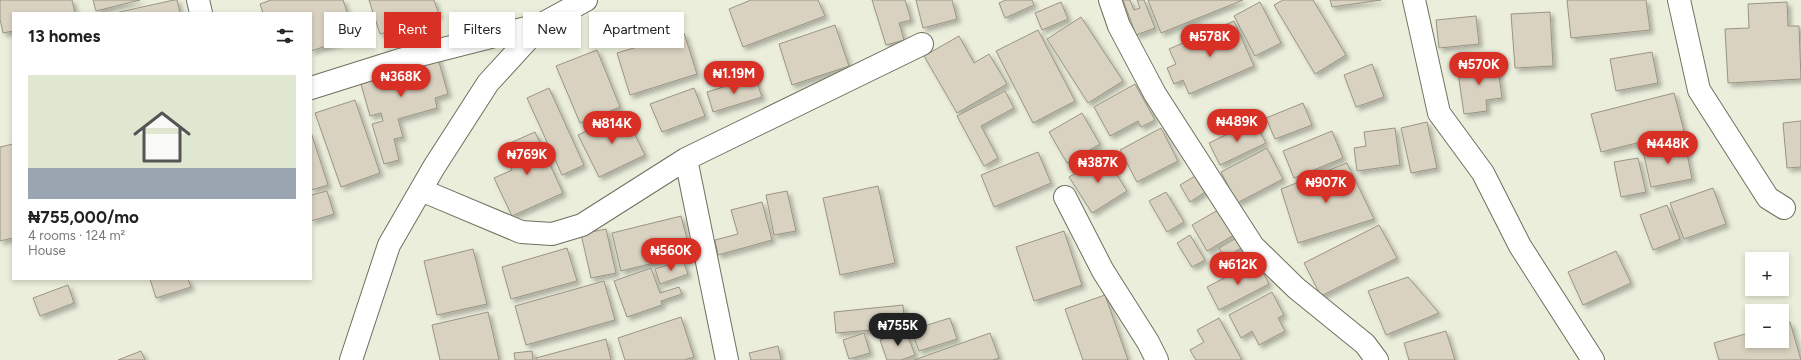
<!DOCTYPE html>
<meta charset="utf-8">
<style>
body{margin:0;font-family:Figtree,sans-serif;background:#f6f6f6;color:#222;height:100vh;display:flex;flex-direction:column;font-size:15px;white-space:nowrap}
*{box-sizing:border-box;margin:0}
p{font-size:13px;color:#767676}
.icon{flex:none;width:22px;height:22px;fill:none;stroke:currentColor;stroke-width:2;stroke-linecap:round;stroke-linejoin:round}
.map{position:relative;flex:1;overflow:hidden}
.panel{position:absolute;left:12px;top:12px;width:300px;height:268px;display:flex;flex-direction:column;background:#fff;border-radius:0px;box-shadow:0 2px 6px #0003}
.panel>*{flex:none}
.banner{position:absolute;left:324px;top:12px;width:380px;height:36px;display:flex;gap:8px}
.controls{position:absolute;left:1745px;top:252px;display:grid;gap:8px}
.controls a{display:grid;place-items:center;width:44px;height:44px;border-radius:0px;background:#fff;box-shadow:0 2px 6px #0003;font-size:20px}
.price{position:absolute;translate:-50% -34px;padding:0 9px;border-radius:14px;background:#d93025;color:#fff;font-size:13px;line-height:26px;filter:drop-shadow(0 1px 2px #0008)}
.price::after{content:'';position:absolute;left:50%;top:24px;width:12px;height:9px;margin-left:-6px;background:inherit;clip-path:polygon(0 0,100% 0,50% 100%)}
.price.active{background:#222;color:#fff}
ul{padding:0;list-style:none}
li{display:grid;align-content:center;gap:8px;height:212px;padding:0 16px}
li+li{border-top:1px solid #e0e0e0}
li span{display:grid;place-items:center;height:124px;border-radius:0px;color:#555}
li>.icon{margin-inline-start:auto}
span .icon{width:72px;height:72px;fill:#fffc;stroke-width:1}
li b{font-size:17px}
h2{display:flex;justify-content:space-between;align-items:center;height:48px;padding:0 16px;font-size:17px}
.tag{padding:0 14px;border-radius:0px;background:#fff;box-shadow:0 2px 6px #0003;font-size:14px;line-height:36px}
.tag.active{background:#d93025;color:#fff}
.map>svg:first-child{display:block}
</style>
<div class="map">
<svg width="1801" height="360" viewBox="0 0 1801 360">
<defs>
<filter id="shadow"><feDropShadow dx="3.5" dy="3.5" stdDeviation="2" flood-color="#0004"/></filter>
</defs>
<rect width="100%" height="100%" fill="#ebeedb"/>
<path fill="#dad2c0" stroke="#9b9483" filter="url(#shadow)" d="M 0,0 L 72,0 L 75,13 L 13,13 L 13,31 L 3,33 L 0,19 Z
M 93,0 L 140,0 L 96,11 Z
M 174,0 L 177,0 L 180,13 L 115,13 Z
M 271,0 L 343,0 L 355,36 L 311,51 L 311,13 L 263,13 L 260,4 Z
M 369,0 L 434,0 L 439,15 L 380,34 Z
M 751,0 L 818,0 L 825,16 L 743,47 L 729,9 Z
M 872,0 L 905,0 L 911,20 L 899,23 L 904,40 L 886,45 Z
M 916,0 L 952,0 L 957,19 L 923,28 Z
M 1006,0 L 1032,0 L 1034,5 L 1005,18 L 999,3 Z
M 1123,0 L 1130,0 L 1134,10 L 1140,8 L 1137,0 L 1144,0 L 1155,28 L 1136,35 Z
M 1148,0 L 1243,0 L 1161,33 Z
M 1283,0 L 1313,0 L 1346,55 L 1315,74 L 1274,5 Z
M 1330,0 L 1381,0 L 1332,7 Z
M 1567,0 L 1646,0 L 1650,30 L 1571,38 Z
M 1061,2 L 1068,19 L 1042,30 L 1035,13 Z
M 1260,2 L 1281,43 L 1255,56 L 1234,16 Z
M 1787,2 L 1788,26 L 1799,26 L 1801,79 L 1728,83 L 1725,29 L 1749,28 L 1748,4 Z
M 1550,12 L 1553,66 L 1515,68 L 1511,14 Z
M 1476,16 L 1479,44 L 1439,48 L 1436,20 Z
M 1081,17 L 1123,81 L 1088,103 L 1047,39 Z
M 1234,21 L 1254,66 L 1189,94 L 1183,80 L 1174,84 L 1167,68 L 1176,64 L 1169,49 Z
M 835,25 L 849,66 L 792,85 L 779,44 Z
M 1038,30 L 1075,101 L 1033,123 L 996,51 Z
M 684,33 L 697,74 L 630,95 L 617,53 Z
M 959,36 L 974,63 L 989,54 L 1007,84 L 957,113 L 924,56 Z
M 597,50 L 620,107 L 580,123 L 556,66 Z
M 1652,52 L 1658,83 L 1616,91 L 1610,59 Z
M 437,55 L 448,94 L 435,98 L 437,108 L 398,119 L 403,137 L 394,139 L 399,160 L 384,164 L 372,124 L 383,121 L 381,113 L 370,116 L 359,77 Z
M 1497,61 L 1502,98 L 1486,100 L 1487,111 L 1464,114 L 1457,66 Z
M 1372,64 L 1384,97 L 1356,107 L 1344,75 Z
M 755,77 L 762,97 L 713,112 L 707,92 Z
M 1135,84 L 1155,120 L 1141,127 L 1138,121 L 1110,136 L 1094,107 Z
M 549,88 L 584,165 L 562,175 L 527,98 Z
M 694,88 L 705,116 L 662,132 L 650,104 Z
M 1005,91 L 1014,108 L 981,126 L 998,158 L 984,166 L 957,116 Z
M 1674,93 L 1684,131 L 1601,152 L 1591,114 Z
M 355,100 L 380,173 L 341,187 L 315,113 Z
M 1303,103 L 1312,125 L 1275,139 L 1266,118 Z
M 624,113 L 645,155 L 599,177 L 578,135 Z
M 1082,113 L 1100,144 L 1067,163 L 1049,132 Z
M 1254,121 L 1266,143 L 1220,165 L 1209,143 Z
M 1801,121 L 1801,167 L 1787,168 L 1783,123 Z
M 1427,122 L 1437,168 L 1411,173 L 1401,128 Z
M 1161,128 L 1178,161 L 1137,182 L 1120,150 Z
M 1395,128 L 1400,165 L 1357,171 L 1354,148 L 1366,146 L 1364,132 Z
M 1332,131 L 1343,158 L 1294,178 L 1283,151 Z
M 311,132 L 328,185 L 311,190 Z
M 535,132 L 563,193 L 512,216 L 494,178 L 512,170 L 501,147 Z
M 1685,143 L 1692,179 L 1651,187 L 1643,151 Z
M 13,144 L 13,238 L 0,241 L 0,147 Z
M 1267,148 L 1283,179 L 1237,203 L 1221,172 Z
M 1038,152 L 1051,183 L 994,207 L 981,175 Z
M 1105,156 L 1127,191 L 1092,213 L 1069,177 Z
M 1638,158 L 1646,192 L 1621,197 L 1614,162 Z
M 1347,163 L 1374,219 L 1298,243 L 1281,189 Z
M 1195,176 L 1205,192 L 1190,202 L 1180,185 Z
M 878,186 L 895,263 L 840,275 L 823,198 Z
M 1713,188 L 1726,224 L 1684,239 L 1670,203 Z
M 327,191 L 334,214 L 311,221 L 311,195 Z
M 787,191 L 796,231 L 774,235 L 766,195 Z
M 1166,192 L 1184,222 L 1167,232 L 1149,201 Z
M 762,202 L 772,240 L 718,255 L 715,240 L 738,234 L 731,210 Z
M 1667,205 L 1680,239 L 1653,250 L 1640,215 Z
M 1218,210 L 1234,235 L 1207,251 L 1192,225 Z
M 681,216 L 691,254 L 621,271 L 612,233 Z
M 1379,225 L 1397,258 L 1321,296 L 1304,263 Z
M 606,229 L 616,273 L 591,278 L 581,234 Z
M 1064,231 L 1082,285 L 1034,301 L 1016,247 Z
M 1190,235 L 1205,260 L 1192,267 L 1177,243 Z
M 1238,237 L 1244,246 L 1225,258 L 1219,248 Z
M 567,248 L 577,281 L 511,299 L 502,267 Z
M 473,249 L 487,304 L 437,315 L 424,261 Z
M 1616,251 L 1631,283 L 1583,305 L 1568,272 Z
M 683,260 L 688,274 L 660,284 L 655,269 Z
M 1257,261 L 1269,284 L 1219,310 L 1207,287 Z
M 651,268 L 660,293 L 679,287 L 682,294 L 661,301 L 662,305 L 627,317 L 614,281 Z
M 1408,277 L 1439,313 L 1386,335 L 1368,291 Z
M 150,279 L 188,279 L 191,287 L 156,298 Z
M 604,281 L 615,320 L 526,345 L 515,306 Z
M 68,285 L 74,303 L 40,316 L 33,298 Z
M 1272,292 L 1284,315 L 1278,318 L 1285,331 L 1259,345 L 1252,331 L 1241,338 L 1229,315 Z
M 1105,295 L 1128,360 L 1083,360 L 1065,309 Z
M 903,305 L 905,327 L 836,333 L 834,312 Z
M 488,312 L 499,360 L 440,360 L 432,325 Z
M 681,317 L 694,357 L 684,360 L 625,360 L 618,338 Z
M 950,318 L 957,339 L 919,351 L 911,330 Z
M 1219,318 L 1242,360 L 1196,360 L 1190,350 L 1204,342 L 1197,330 Z
M 1790,322 L 1801,360 L 1719,360 L 1714,343 L 1752,332 L 1752,341 L 1782,341 L 1782,324 Z
M 906,331 L 915,355 L 901,360 L 887,360 L 880,340 Z
M 1446,331 L 1455,360 L 1409,360 L 1404,343 Z
M 864,333 L 870,353 L 849,359 L 843,340 Z
M 990,333 L 999,358 L 993,360 L 914,360 Z
M 606,339 L 611,360 L 536,360 L 536,358 Z
M 778,346 L 781,360 L 751,360 L 749,353 Z
M 141,351 L 145,360 L 118,360 Z
M 532,351 L 533,360 L 515,360 L 514,353 Z"/>
<g fill="none" stroke-linecap="round" stroke-linejoin="round">
<defs>
<path id="street" d="M 198,0 L 201,13
M 1110,0 L 1119,26 L 1155,94 L 1253,246 L 1296,288 L 1365,344 L 1377,360
M 1414,0 L 1439,113 L 1483,173 L 1520,246 L 1593,360
M 1679,0 L 1699,90 L 1768,198 L 1784,208
M 311,88 L 400,60 L 542,24
M 686,159 L 727,360
M 421,190 L 521,232 L 552,234 L 582,225 L 686,159 L 922,44
M 1065,197 L 1103,271 L 1148,342 L 1157,360
M 351,360 L 389,245 L 434,167 L 488,83 L 542,24 L 586,0"/>
</defs>
<use href="#street" stroke="#6e705f" stroke-width="24"/>
<use href="#street" stroke="#fff" stroke-width="22"/>
</g>
</svg>
<div class="controls">
<a>+</a>
<a>−</a>
</div>
<b class="price" style="left:1210px;top:58px">₦578K</b>
<b class="price" style="left:1479px;top:86px">₦570K</b>
<b class="price" style="left:734px;top:95px">₦1.19M</b>
<b class="price" style="left:401px;top:98px">₦368K</b>
<b class="price" style="left:1237px;top:143px">₦489K</b>
<b class="price" style="left:612px;top:145px">₦814K</b>
<b class="price" style="left:1668px;top:165px">₦448K</b>
<b class="price" style="left:527px;top:176px">₦769K</b>
<b class="price" style="left:1098px;top:184px">₦387K</b>
<b class="price" style="left:1326px;top:204px">₦907K</b>
<b class="price" style="left:671px;top:272px">₦560K</b>
<b class="price" style="left:1238px;top:286px">₦612K</b>
<b class="price active" style="left:898px;top:347px">₦755K</b>
<div class="banner">
<a class="tag">Buy</a>
<a class="tag active">Rent</a>
<a class="tag">Filters</a>
<a class="tag">New</a>
<a class="tag">Apartment</a>
</div>
<section class="panel">
<h2>13 homes<svg class="icon" aria-label="filters" viewBox="0 0 24 24"><path d="M4 7h16M4 17h16"/><circle cx="9" cy="7" r="2"/><circle cx="15" cy="17" r="2"/></svg></h2>
<ul>
<li><span style="background:linear-gradient(#dfe7d0 75%,#9aa5b1 0)"><svg class="icon" aria-label="home" viewBox="0 0 24 24"><path d="M3 11l9-7 9 7M6 9v11h12V9"/></svg></span><div><b>₦755,000/mo</b><p>4 rooms · 124 m²</p><p>House</p></div></li>
</ul>
</section>
</div>
